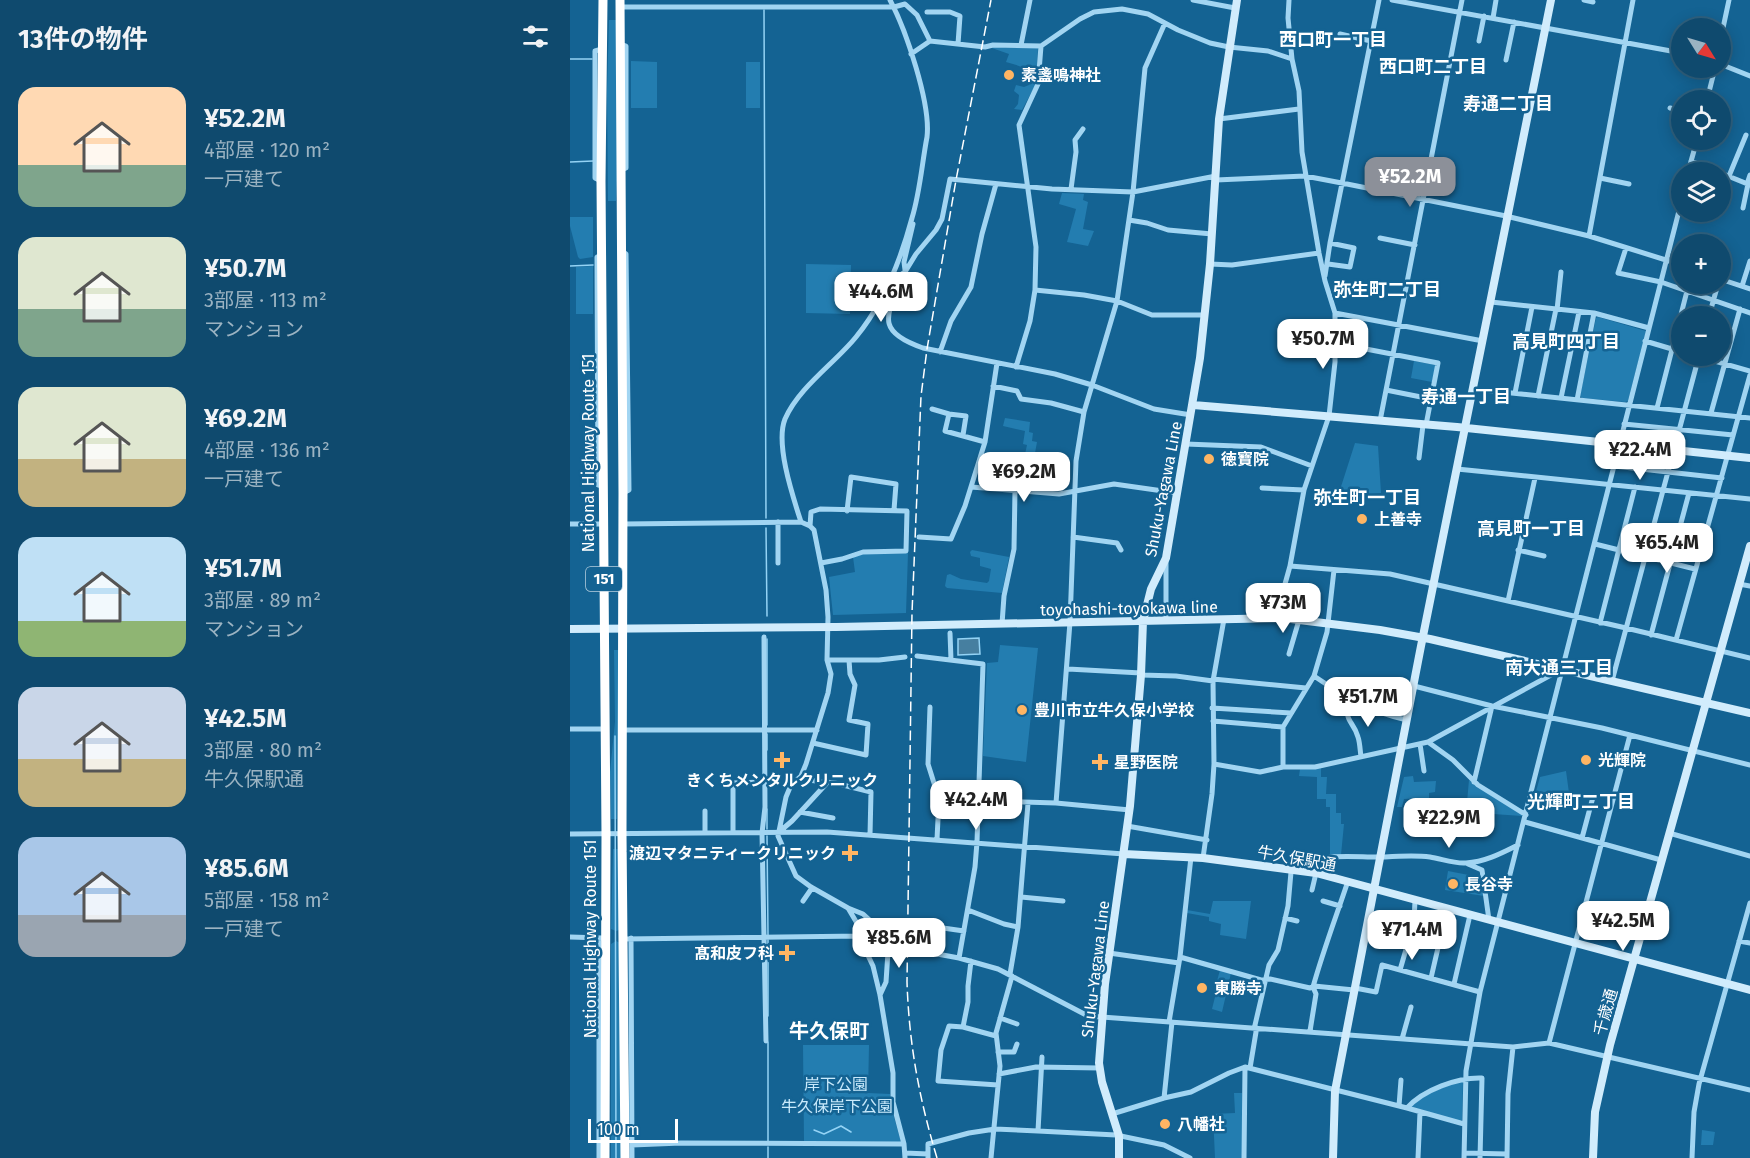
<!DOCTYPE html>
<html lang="ja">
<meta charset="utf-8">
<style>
body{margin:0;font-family:"Fira Sans","Noto Sans JP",sans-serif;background:#1d5476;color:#f1f3f6;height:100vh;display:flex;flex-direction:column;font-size:22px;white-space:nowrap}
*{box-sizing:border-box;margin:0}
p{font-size:20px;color:#9bb3c2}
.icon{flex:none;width:33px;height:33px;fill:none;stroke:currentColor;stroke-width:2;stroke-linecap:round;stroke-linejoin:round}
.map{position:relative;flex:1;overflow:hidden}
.sheet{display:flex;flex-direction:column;background:#0f4a6e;width:570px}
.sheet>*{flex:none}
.needle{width:39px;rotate:127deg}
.tools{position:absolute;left:1101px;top:18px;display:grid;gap:12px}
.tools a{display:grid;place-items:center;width:60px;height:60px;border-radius:50%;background:#0f4a6e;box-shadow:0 3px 15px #0003,0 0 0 2px #2f6281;font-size:30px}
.scale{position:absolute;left:18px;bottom:15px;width:90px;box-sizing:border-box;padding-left:6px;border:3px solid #fff;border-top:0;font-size:16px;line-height:21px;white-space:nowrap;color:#fff;-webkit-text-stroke:4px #146393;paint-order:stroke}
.price{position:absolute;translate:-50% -51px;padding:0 14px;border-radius:12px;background:#fff;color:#222;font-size:20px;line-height:39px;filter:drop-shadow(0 2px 3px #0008)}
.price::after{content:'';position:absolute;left:50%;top:36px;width:18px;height:14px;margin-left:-9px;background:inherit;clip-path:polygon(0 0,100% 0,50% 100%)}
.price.selected{background:#8c9099;color:#fff}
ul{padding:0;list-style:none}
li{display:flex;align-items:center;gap:18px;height:150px;padding:0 18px}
li span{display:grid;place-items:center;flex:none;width:168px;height:120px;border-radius:18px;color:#555}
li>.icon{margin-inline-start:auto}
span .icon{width:72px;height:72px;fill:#fffc;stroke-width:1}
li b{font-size:26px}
h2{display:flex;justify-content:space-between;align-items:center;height:72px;padding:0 18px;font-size:26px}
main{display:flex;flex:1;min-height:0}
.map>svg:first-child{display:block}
</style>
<main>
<section class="sheet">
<h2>13件の物件<svg class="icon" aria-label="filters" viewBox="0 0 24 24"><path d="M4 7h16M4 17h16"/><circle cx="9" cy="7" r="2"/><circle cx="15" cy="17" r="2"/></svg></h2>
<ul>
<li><span style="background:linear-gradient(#ffd9b3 65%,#7fa58c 0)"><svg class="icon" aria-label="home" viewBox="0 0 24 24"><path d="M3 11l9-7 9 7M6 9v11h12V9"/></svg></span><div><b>¥52.2M</b><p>4部屋 · 120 m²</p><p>一戸建て</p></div></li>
<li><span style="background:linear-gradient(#dfe7d0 60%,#7fa58c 0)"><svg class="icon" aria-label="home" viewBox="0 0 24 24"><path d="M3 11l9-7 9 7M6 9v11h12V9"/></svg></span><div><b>¥50.7M</b><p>3部屋 · 113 m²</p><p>マンション</p></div></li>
<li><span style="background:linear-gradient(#dfe7d0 60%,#c2b280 0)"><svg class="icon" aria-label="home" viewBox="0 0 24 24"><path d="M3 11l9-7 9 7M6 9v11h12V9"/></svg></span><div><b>¥69.2M</b><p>4部屋 · 136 m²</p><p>一戸建て</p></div></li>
<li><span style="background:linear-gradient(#bfe0f5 70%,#8fb573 0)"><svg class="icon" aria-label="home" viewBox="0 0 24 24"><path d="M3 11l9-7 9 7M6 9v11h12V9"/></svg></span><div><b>¥51.7M</b><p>3部屋 · 89 m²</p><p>マンション</p></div></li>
<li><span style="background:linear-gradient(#c9d6e8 60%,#c2b280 0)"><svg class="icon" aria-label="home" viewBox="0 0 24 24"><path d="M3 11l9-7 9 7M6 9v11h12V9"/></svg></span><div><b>¥42.5M</b><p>3部屋 · 80 m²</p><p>牛久保駅通</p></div></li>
<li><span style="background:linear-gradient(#a9c7e8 65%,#9aa5b1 0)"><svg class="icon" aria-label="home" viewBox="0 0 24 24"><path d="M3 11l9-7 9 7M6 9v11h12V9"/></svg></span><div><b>¥85.6M</b><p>5部屋 · 158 m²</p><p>一戸建て</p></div></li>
</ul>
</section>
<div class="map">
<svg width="1180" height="1158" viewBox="0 0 1180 1158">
<rect width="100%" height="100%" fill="#146393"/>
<path fill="#237db0" d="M 39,20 L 48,20 L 49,140 L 46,201 L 38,201 L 37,91 Z
M 419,47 L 468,48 L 466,84 L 452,110 L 444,109 L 448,104 L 449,95 L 444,91 L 446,85 L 454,87 L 459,85 C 465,68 449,66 436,62 L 439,54 Z
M 61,61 L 87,62 L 87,108 L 61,108 Z
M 176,62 L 190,62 L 190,108 L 176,108 Z
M 492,193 L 514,194 L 513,200 L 518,202 L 513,229 L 524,231 L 518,246 L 497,242 L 506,209 L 489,204 Z
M 0,217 L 23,217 L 23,257 L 10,259 L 8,257 L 0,226 Z
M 236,264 L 281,265 L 280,314 L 236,313 Z
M 23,266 L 23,314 L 6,314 L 6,267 Z
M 1028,317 L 1076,331 L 1058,401 L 1055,402 L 1012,398 L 1010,396 L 1026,318 Z
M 844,361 L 866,365 L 862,382 L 841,378 Z
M 435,418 L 460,422 L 459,432 L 463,433 L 462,441 L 467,442 L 465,453 L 471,454 L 470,462 L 454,459 L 457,445 L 453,444 L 455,431 L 433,426 Z
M 785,443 L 808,446 L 811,493 L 792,495 L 790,490 L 779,491 L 779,495 L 768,496 Z
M 402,550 L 439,557 L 432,593 L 377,588 L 375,586 L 377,575 L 380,574 L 391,579 L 417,583 L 419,581 L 421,569 L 410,566 L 410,558 L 401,556 L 400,552 Z
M 338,553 L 336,613 L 263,615 L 259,577 L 285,572 L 283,557 L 293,554 Z
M 430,645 L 468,648 L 456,762 L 413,756 L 417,663 L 428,662 Z
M 44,650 L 50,650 L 47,819 L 41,819 L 40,772 L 45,722 Z
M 751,768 L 751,777 L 757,777 L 756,794 L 766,794 L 766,813 L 771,813 L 771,824 L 774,824 L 771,855 L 760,857 L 760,807 L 756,807 L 756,799 L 747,799 L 747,777 L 729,776 L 730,769 Z
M 996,771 L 999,793 L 970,797 L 965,795 L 970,777 Z
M 843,776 L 844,782 L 866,781 L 865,792 L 859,793 L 859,798 L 834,799 L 832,807 L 827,807 L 834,777 Z
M 899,780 L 952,814 L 952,816 L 923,814 L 922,820 L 900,818 L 900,813 L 896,813 Z
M 43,849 L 50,849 L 52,929 L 46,931 L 41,929 Z
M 878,871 L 909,877 L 914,896 L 875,890 Z
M 643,901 L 681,901 L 676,939 L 650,935 L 651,924 L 639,921 L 639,917 L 617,913 L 617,910 L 640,914 Z
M 46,941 L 52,944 L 52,1158 L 41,1158 L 41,944 Z
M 650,970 L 661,973 L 652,1012 L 642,1009 L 646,993 L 644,992 Z
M 233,1045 L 299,1045 L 298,1093 L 320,1094 L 320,1103 L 331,1142 L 234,1141 Z
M 892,1080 L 893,1081 L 892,1120 L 890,1121 L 842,1108 L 842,1104 L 855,1095 Z
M 664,1093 L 672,1093 L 672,1158 L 645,1158 L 643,1114 L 665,1113 Z
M 1132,1130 L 1145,1132 L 1143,1145 L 1131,1145 Z"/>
<path fill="#467fa0" stroke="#94d3f5" stroke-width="1.5" d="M 409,638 L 410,654 L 388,655 L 388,639 Z"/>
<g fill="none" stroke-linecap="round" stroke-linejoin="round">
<path stroke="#94d3f5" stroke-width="1.5" d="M 194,10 L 196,518
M 0,59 L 22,59
M 0,162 L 23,161
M 0,266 L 23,265
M 196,528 L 197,616
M 197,725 L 197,639
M 45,736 L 46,1158
M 197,750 L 197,734
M 197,809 L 197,829
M 197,836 L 198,935
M 198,940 L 198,1016
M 198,1042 L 198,1142
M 244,1130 L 254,1134 L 271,1126 L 281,1132
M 198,1147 L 198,1158"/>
<path stroke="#a2d5f2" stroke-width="5" d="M 320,0 C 336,30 361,104 357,137 C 352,163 350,192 342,218 C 331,259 314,303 286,337 C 265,363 229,387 215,419 C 205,444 223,497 231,522 L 240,526 L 244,530 L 256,590 L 258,617 L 257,660 L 261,674 L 258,693 L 236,764 L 231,776 L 221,785 L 216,797 L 208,836 L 226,876 L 241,887 L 278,908 L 291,930 L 294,947 L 303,966 L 310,995 L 323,1073 L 323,1102 L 334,1144 L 335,1158
M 623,0 L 665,8
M 822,0 L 1112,53
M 1014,0 L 1023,2
M 50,7 L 324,7 L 335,4 L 347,15 L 360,41 L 415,47 L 423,45 L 471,46 L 510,19 L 524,12 L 552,9 L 578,14 L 608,30 L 640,43 L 659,47 L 698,51 L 722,59
M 357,12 L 380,12 L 390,16 L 388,44
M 923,18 L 926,0
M 770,34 L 801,41
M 909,41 L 914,16
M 1150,42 L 1159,0
M 50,44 L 56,46 L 56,168 L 51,170
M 451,45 L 460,0
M 341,54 L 360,41
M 936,60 L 944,22
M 1150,64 L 1180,76
M 1137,100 L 1145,68
M 1100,108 L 1112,111
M 649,119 L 729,109
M 1121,161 L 1180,185
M 1118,172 L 1127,140
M 1159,176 L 1176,135
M 1030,178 L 1059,184
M 646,180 L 735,176 L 777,184 L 936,216 L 1019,236 L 1112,265
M 31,181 L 25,178 L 25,51 L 32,49
M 1177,184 L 1180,175
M 501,189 L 506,152 L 505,140 L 513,129
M 1173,208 L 1178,184
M 559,220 L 577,223 L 598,230 L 642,234
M 1019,236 L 1063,0
M 810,238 L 845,245
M 1056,248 L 1048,273 L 1091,282 L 1180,313
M 52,251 L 56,254 L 59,490 L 53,493
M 32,255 L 27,257 L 28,485 L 34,487
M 640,264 L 662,265 L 749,253
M 758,264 L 780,267 L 784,248 L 760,243
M 335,270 L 334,262 L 343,224
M 335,272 L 346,254 L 366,230 L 372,219 L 380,179 L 482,189 L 563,192 L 646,176
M 755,276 L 760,243 L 809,0
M 1150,279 L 1180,289
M 1172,286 L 1180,261
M 465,290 L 514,295 L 547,301 L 582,315 L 634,315
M 316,292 C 325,287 326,275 335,272 C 319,313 301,330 353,348 L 485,374 L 522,385 L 584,409 L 621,415
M 921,302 L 1024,313 L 1079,328
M 987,310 L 991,272
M 765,313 L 913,341
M 1139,316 L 1148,284
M 1075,341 L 1112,352
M 765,343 L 868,363 L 856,425
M 370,352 L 381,321 L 401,287 L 412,234 L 426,184
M 1127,356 L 1180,371
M 446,367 L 460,321 L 465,290 L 466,247 L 449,125 L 468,84 L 471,46
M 423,386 L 447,391 L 451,399 L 481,403 L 514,412
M 903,389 L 1180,418
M 816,390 L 861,399
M 945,393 L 962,307
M 968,396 L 986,309
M 991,398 L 1009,312
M 1007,400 L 1024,313
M 1087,408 L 1117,291
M 362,409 L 379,414 L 375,431 L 415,442
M 1141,413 L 1170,309
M 379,414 L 396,416 L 393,435
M 810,421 L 892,0
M 1054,424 L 1163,435
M 616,444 L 691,447 L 742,466
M 849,458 L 853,425
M 1044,466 L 1152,478
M 887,469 L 1180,499
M 401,487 L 489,494 L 544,484 L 607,493
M 692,488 L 734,490
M 277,511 L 281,477 L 326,484 L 324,510
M 0,524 L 34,524
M 53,524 L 231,522
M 240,526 L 241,512 L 250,509 L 337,511 L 336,551 L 293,552 L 272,559 L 251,563
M 349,537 L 381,539 L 395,506 L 415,442 L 427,363
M 503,537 L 547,543 L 551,550
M 1025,544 L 1125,569
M 948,550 L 974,556
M 596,560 L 596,620
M 208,563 L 208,522
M 720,566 L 820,574 L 1056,628 L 1180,658
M 1169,584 L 1180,586
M 938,601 L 965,478
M 713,618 L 712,597 L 715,584 L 720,566 L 734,490 L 759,416 L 765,362 L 765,313 L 755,281 L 749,253 L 732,152 L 729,91 L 722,59 L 718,18 L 719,0
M 1030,623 L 1065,487
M 432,624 L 434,596 L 444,549 L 445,490 L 450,462 L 453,460 L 461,462
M 380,633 L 381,660
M 1081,635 L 1119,493
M 194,637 L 195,807 L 192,833 L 196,1041
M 1106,640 L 1180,375
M 719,654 L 729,620
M 347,656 L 413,664 L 407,842 L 405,867 L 389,958
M 257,660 L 309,660 L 335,657
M 498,669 L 571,673
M 571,675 L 606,676 L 643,681
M 744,676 C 775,697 799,712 837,720
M 643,679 L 736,688
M 1042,681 L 1129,356
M 844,686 L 922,706 L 1032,728 L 1180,765
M 781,700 C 772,722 783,719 788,737 C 790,743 790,750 791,757
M 360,707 L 358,764 L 369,799 L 367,839
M 642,708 L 721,713
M 643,721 L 713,727
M 0,729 L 35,729
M 53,730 L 247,730
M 858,742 L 883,760 L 908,785 L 956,815
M 243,743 L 296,755 L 298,724 L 279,720 L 285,685 L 280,674 L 279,660
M 850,744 L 854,771
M 644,764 L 690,772 L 713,767 L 745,767 L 858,742 L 992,669
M 713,767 L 713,727 L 744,676 L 757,632 L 764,570
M 228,779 L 265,783 L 301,792 L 300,835
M 904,782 L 922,706
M 369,799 L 486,803 L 560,810
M 486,803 L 500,622 L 506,461 L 514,412 L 547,301 L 563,192 L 575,68 L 595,23
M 135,811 L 135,832
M 230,812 L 263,818
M 955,822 L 1091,860
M 557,826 L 637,840
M 163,832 L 163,783 L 195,782
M 209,832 L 222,821 L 257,783
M 1099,833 L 1180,856
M 0,834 L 257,832 L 554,854
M 1012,838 L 1023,797
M 633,858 L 642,794 L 644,764 L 643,681 L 654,619
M 898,864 L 912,870 L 919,920
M 742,890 L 746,873
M 451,897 L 493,901
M 233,901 L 242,888
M 753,901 L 770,906
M 278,908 L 293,914 L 325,943 L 340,949 L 389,958 L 428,969 L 518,1016 L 943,1047 L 979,1043 L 1180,1090
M 398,910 L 434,924 L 448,927
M 715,918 L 727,921
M 366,927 L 394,931
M 0,937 L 33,938
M 29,938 L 29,1158
M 61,938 L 62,1158
M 54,939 L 291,936
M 1169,941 L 1180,943
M 539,953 L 609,963
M 610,957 L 691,980 L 700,979 L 740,988 L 744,986 L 784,990
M 830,970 L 844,922 L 845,900
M 440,974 L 448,927 L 458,803
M 861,978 L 877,909
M 884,984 L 900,915
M 785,988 L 806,992 L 812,965 L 910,992
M 310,995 L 316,982 L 319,937
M 430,1018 L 447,1024
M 599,1022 L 610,957 L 621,857
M 393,1027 L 398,1002 L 398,986 L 401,961
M 740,1031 L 746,994 L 743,987 C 753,951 766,917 778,881
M 426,1036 L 393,1027 L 379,1026 L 371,1050 L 368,1081 L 428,1085
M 832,1039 L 841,1007
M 979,1043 L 1060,735
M 428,1052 L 444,1052 L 447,1044
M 680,1068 L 686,1032 L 685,1025 L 699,965 L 708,950 L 718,906 L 721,872 C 744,850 785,858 814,857 C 830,856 845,855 860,857 C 872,859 885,864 896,863 C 915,862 932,853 948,845
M 429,1074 L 466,1067 L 530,1068
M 594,1098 L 602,1022
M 829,1106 L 831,1080
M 837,1108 C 853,1090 888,1077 912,1078 L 910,1158
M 542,1114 L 594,1098 L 621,1092 L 659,1073 L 675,1067 L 837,1108 L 894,1124
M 468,1131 L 472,1057
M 62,1145 L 111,1143 L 334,1144
M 335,1153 L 358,1154
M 894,1153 L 937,1154
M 358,1158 L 358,1144 L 399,1133 L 425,1129 L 468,1131 L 546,1135 L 594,1145 L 620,1158
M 421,1158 L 430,1066 L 426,1033 L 442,976
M 674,1158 L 675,1067
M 848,1158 L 850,1112
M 894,1158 L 896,1071 L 910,992 L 1112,199
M 937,1158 L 938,1094 L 943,1047
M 1122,1158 L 1124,1112 L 1129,1084 L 1180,903"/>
<path stroke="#d1ecfc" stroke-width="8" d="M 623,405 L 887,427 L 1180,458
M 0,629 L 266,627 L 713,618 L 810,630 L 860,639 L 1180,713
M 554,854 L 633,858 L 746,873 L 1180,990
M 549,1158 L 549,1136 L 532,1082 L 529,1063 L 535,984 L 560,806 L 571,675 L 573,621 L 581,589 L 596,558 L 630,358 L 640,264 L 649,119 L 667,0
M 763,1158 L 765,1091 L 851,646 L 981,0
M 1023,1158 L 1025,1112 L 1040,1045 L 1180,546"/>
<path stroke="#fff" stroke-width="9" d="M 33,0 L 31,181 L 36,834 L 35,1158
M 50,0 L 53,493 L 52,834 L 55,1158"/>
<path stroke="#fff" stroke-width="1.5" stroke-dasharray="10 4.5" stroke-linecap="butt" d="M 367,1158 C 349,1098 339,1044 337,982 L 342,613 L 351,396 L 357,349 L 386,180 L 421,0"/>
</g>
<g fill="#ffb563" stroke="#146393" stroke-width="2">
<circle cx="439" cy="75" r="6"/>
<circle cx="639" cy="459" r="6"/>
<circle cx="792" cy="519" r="6"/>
<circle cx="452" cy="710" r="6"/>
<path d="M209 751h6v6h6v6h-6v6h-6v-6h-6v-6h6z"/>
<circle cx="1016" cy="760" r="6"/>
<path d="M527 753h6v6h6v6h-6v6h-6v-6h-6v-6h6z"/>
<path d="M277 844h6v6h6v6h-6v6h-6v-6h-6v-6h6z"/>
<circle cx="883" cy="884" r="6"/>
<path d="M214 944h6v6h6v6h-6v6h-6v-6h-6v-6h6z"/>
<circle cx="632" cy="988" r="6"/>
<circle cx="595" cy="1124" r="6"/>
</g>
<g text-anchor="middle" stroke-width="5" stroke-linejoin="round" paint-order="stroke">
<rect fill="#146393" stroke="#b8d0df" stroke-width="1.5" x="16" y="567" width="36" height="24" rx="4.5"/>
<g font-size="15" font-weight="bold" fill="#fff">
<text x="34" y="584">151</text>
</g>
<g font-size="16" font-weight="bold" fill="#fff" stroke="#146393" text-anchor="start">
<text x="451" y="81">素盞鳴神社</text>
<text x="651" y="465">徳寶院</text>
<text x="804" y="525">上善寺</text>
<text x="464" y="716">豊川市立牛久保小学校</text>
<text x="1028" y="766">光輝院</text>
<text x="544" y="768">星野医院</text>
<text x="212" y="786" text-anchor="middle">きくちメンタルクリニック</text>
<text x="266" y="859" text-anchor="end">渡辺マタニティークリニック</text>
<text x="895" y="890">長谷寺</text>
<text x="204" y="959" text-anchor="end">髙和皮フ科</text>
<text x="644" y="994">東勝寺</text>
<text x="607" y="1130">八幡社</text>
</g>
<g font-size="16" fill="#fff" stroke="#146393">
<text transform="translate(18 453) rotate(-90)" y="6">National Highway Route 151</text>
<text transform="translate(593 489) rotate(-79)" y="6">Shuku-Yagawa Line</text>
<text transform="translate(559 608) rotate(-1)" y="6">toyohashi-toyokawa line</text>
<text transform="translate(727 858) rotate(10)" y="6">牛久保駅通</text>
<text transform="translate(20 939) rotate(-90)" y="6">National Highway Route 151</text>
<text transform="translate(525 969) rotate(-83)" y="6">Shuku-Yagawa Line</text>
<text transform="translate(1035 1012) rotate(-74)" y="6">千歳通</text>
</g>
<g font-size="16" fill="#c9eafc" stroke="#146393">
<text x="266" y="1090">岸下公園</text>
<text x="267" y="1112">牛久保岸下公園</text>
</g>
<g font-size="18" font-weight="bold" fill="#fff" stroke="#146393">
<text x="763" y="46">西口町一丁目</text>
<text x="863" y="73">西口町二丁目</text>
<text x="938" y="110">寿通二丁目</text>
<text x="817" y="296">弥生町二丁目</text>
<text x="996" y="348">高見町四丁目</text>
<text x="896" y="403">寿通一丁目</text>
<text x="797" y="504">弥生町一丁目</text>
<text x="961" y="535">高見町一丁目</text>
<text x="989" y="674">南大通三丁目</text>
<text x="1011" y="808">光輝町二丁目</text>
</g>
<g font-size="20" font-weight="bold" fill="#fff" stroke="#146393">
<text x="259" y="1038">牛久保町</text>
</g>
</g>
</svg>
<div class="tools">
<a><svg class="needle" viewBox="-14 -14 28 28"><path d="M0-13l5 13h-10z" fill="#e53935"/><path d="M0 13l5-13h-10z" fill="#9bb3c2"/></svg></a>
<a><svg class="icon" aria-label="locate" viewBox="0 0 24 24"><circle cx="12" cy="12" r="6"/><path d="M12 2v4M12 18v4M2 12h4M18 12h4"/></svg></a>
<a><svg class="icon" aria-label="layers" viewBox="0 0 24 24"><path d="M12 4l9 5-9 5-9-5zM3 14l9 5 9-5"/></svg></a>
<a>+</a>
<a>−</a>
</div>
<div class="scale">100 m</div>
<b class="price selected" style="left:840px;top:208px">¥52.2M</b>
<b class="price" style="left:311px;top:323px">¥44.6M</b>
<b class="price" style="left:753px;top:370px">¥50.7M</b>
<b class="price" style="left:1070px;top:481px">¥22.4M</b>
<b class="price" style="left:454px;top:503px">¥69.2M</b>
<b class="price" style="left:1097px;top:574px">¥65.4M</b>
<b class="price" style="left:713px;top:634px">¥73M</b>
<b class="price" style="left:798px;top:728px">¥51.7M</b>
<b class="price" style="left:406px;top:831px">¥42.4M</b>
<b class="price" style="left:879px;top:849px">¥22.9M</b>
<b class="price" style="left:1053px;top:952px">¥42.5M</b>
<b class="price" style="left:842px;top:961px">¥71.4M</b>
<b class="price" style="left:329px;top:969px">¥85.6M</b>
</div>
</main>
